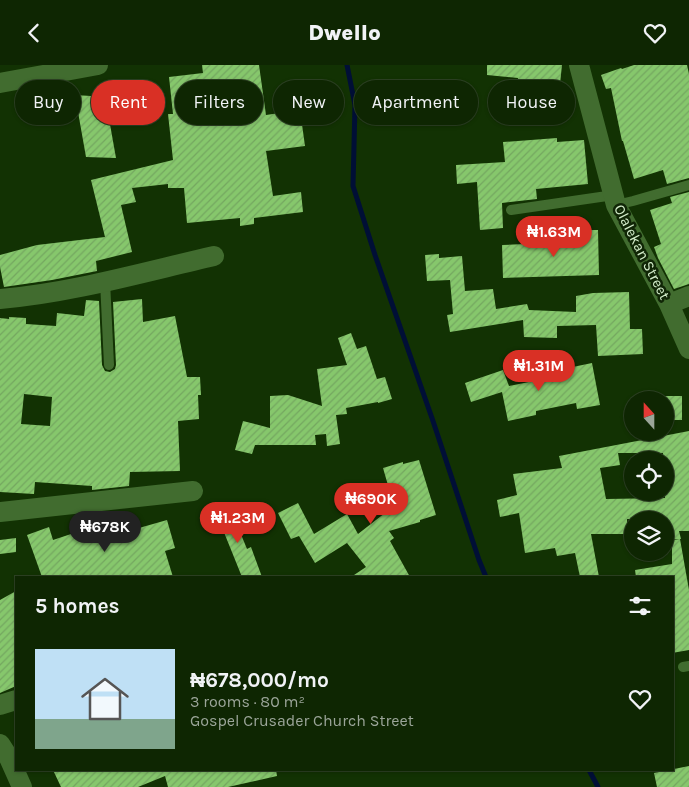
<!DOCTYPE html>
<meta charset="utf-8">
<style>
body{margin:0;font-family:Karla,sans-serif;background:#172e0c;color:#f1f3f6;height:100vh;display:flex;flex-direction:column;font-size:19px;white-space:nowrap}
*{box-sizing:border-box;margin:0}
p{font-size:16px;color:#9ba599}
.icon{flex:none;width:28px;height:28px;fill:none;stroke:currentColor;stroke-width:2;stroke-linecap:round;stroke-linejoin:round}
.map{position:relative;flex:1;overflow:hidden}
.drawer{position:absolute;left:15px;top:511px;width:659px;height:195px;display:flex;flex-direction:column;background:#0e2602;border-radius:0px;box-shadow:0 1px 4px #0004,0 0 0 1px #2e4324}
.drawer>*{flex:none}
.hud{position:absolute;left:15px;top:15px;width:660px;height:45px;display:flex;gap:10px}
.needle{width:32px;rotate:339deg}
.fabs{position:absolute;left:624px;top:326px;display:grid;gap:10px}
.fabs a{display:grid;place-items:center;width:50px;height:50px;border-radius:50%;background:#0e2602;box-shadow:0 1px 4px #0004,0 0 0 1px #2e4324;font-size:25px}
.price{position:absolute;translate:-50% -42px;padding:0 11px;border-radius:18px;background:#d93025;color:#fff;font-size:16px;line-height:32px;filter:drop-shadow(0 1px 2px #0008)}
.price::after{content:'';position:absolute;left:50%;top:30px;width:15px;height:11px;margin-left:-8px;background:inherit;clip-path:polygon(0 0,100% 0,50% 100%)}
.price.on{background:#222;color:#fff}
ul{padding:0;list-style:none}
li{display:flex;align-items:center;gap:15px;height:125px;padding:0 20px}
li span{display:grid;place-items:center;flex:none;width:140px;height:100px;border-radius:0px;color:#555}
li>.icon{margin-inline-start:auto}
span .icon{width:60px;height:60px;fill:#fffc;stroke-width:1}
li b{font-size:21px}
h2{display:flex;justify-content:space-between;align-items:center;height:60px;padding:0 20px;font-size:21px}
.tag{padding:0 18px;border-radius:22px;background:#0e2602;box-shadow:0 1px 4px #0004,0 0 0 1px #2e4324;font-size:18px;line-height:45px}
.tag.on{background:#d93025;color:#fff}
header{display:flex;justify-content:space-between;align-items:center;height:65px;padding:0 20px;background:#0e2602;font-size:22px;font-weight:800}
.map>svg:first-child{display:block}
</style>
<header><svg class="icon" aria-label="back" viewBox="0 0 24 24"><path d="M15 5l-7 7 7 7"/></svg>Dwello<svg class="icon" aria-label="heart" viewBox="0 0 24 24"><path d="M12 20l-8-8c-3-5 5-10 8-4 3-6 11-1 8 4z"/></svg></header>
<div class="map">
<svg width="689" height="722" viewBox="0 0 689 722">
<defs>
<pattern id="building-hatch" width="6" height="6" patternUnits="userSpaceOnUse" patternTransform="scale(1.25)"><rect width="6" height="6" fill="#86c76c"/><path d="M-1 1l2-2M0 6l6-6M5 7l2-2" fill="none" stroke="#74a760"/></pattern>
</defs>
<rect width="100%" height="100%" fill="#123203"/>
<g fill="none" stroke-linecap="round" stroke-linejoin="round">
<path stroke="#000f36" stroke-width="5" d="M 347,0 L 355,40 L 353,121 L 375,190 L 433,356 L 479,495 L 486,512
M 589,705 L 598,722"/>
</g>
<path fill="url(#building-hatch)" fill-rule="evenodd" d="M 202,0 L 259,0 L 266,50 L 300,45 L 305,81 L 266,86 L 273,131 L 301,127 L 303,147 L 254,153 L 254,159 L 240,161 L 240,153 L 187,158 L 184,123 L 168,123 L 168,119 L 132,123 L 136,137 L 121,140 L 132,187 L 96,196 L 97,206 L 52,215 L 4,222 L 0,202 L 0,190 L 37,180 L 105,172 L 91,115 L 173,95 L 168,49 L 173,49 L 169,12 L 203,8 ZM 245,20 L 249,54 L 216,59 L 212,22 Z
M 487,0 L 562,0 L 560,19 L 562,19 L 559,54 L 520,51 L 522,33 L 516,32 L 518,13 L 487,10 Z
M 634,0 L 687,0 L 689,9 L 689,113 L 667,119 L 663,105 L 634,114 L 623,76 L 622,76 L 611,23 L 606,24 L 601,10 L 621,3 L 622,4 Z
M 136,18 L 140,43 L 108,48 L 116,93 L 86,92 L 75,30 L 91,31 L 108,23 Z
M 557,73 L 557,77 L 584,75 L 588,119 L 536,124 L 537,134 L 502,138 L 503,163 L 480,165 L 477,117 L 457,119 L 456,100 L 505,97 L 503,77 Z
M 689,127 L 689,219 L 674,224 L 658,193 L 654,182 L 661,179 L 650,145 L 672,138 L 670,132 Z
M 570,165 L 598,165 L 599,210 L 503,213 L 502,180 L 570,177 Z
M 439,189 L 439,193 L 462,191 L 465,226 L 493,224 L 496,244 L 527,239 L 529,245 L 576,247 L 576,231 L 593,228 L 629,227 L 630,264 L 642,264 L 643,289 L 598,291 L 596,260 L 557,261 L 557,273 L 524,272 L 523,255 L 450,267 L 447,250 L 453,249 L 450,215 L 427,216 L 425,190 Z
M 142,234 L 143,257 L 175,251 L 187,312 L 200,312 L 201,330 L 198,330 L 199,354 L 178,356 L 180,406 L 130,407 L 129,421 L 92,425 L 92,421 L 35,417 L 34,429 L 0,427 L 0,253 L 9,254 L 9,252 L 26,253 L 26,259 L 56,261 L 57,248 L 84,251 L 86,235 L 99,236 L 102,300 L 105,306 L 110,307 L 115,304 L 116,300 L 113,237 ZM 24,329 L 52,332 L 50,361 L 21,359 Z
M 351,268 L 357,284 L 366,281 L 377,314 L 385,312 L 392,334 L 378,338 L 378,337 L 346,343 L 347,349 L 336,350 L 340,379 L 327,381 L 326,369 L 315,370 L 316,380 L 255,380 L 252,389 L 235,385 L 243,356 L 270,363 L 270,331 L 288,330 L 322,341 L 317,304 L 347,300 L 338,273 Z
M 592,298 L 600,340 L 577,344 L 576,338 L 536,346 L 536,350 L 508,356 L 502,327 L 471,337 L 465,318 L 503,305 L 509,321 L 564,310 L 563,304 Z
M 665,331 L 682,331 L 682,355 L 665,355 Z
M 689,366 L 689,466 L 679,466 L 681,474 L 665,474 L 665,455 L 664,454 L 627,454 L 627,469 L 591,469 L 599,512 L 580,512 L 575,488 L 557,491 L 555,483 L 525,488 L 519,448 L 500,452 L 497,435 L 517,430 L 513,409 L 562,403 L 559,391 ZM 618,388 L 663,388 L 663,395 L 665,395 L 665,433 L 606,434 L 600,403 L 620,400 Z
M 419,395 L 436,450 L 420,455 L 420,457 L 389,466 L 394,473 L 390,476 L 410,512 L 351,512 L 366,502 L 347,478 L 315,498 L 299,471 L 291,474 L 278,448 L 298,438 L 314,469 L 347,449 L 358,469 L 394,441 L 383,403 L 403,397 L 403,399 Z
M 229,440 L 247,484 L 251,482 L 262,512 L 242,512 L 215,445 Z
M 167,455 L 175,483 L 165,486 L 173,512 L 42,512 L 27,470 L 49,462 L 53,475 L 83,465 L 85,472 L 137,458 L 139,463 Z
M 16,473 L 16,487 L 0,489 L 0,475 Z
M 680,474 L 689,525 L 689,585 L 672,588 L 672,512 L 636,512 L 635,505 L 672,499 L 672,475 Z
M 16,526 L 16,621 L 0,628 L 0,535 Z
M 689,701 L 689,722 L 657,722 L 654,708 Z
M 53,705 L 276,705 L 277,711 L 228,722 L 168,722 L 165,711 L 138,722 L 61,722 Z"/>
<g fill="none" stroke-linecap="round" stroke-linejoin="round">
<path stroke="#416c2f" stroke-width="10" d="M 616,140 L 633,136 L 689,120
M 511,145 L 614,130
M 105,216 L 109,300
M 683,602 L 689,601"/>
<path stroke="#416c2f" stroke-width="20" d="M 579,0 L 616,140 L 669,239 L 689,284
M 0,18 L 98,0
M 0,234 C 71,228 144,207 214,191
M 669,239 L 689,231
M 0,447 L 193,426
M 0,640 L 16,635
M 0,679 L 9,693 L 22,722"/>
</g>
<g text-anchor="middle" stroke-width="5" stroke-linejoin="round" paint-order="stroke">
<g font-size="15" fill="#d3ecca" stroke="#102606">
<text transform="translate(642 187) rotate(63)" y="5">Olalekan Street</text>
</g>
</g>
</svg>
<div class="fabs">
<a><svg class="needle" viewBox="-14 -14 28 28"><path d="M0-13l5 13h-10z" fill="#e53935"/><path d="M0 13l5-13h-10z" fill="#9ba599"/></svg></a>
<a><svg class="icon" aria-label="locate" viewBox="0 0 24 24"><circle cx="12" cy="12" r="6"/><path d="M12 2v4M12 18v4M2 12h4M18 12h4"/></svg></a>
<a><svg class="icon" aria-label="layers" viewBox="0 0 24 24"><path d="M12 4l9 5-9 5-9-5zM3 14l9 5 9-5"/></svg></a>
</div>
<b class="price" style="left:554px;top:193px">₦1.63M</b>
<b class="price" style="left:539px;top:327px">₦1.31M</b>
<b class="price" style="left:371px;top:460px">₦690K</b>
<b class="price" style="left:238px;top:479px">₦1.23M</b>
<b class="price on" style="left:105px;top:488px">₦678K</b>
<div class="hud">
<a class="tag">Buy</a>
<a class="tag on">Rent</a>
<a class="tag">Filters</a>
<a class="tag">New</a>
<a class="tag">Apartment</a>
<a class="tag">House</a>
</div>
<section class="drawer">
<h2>5 homes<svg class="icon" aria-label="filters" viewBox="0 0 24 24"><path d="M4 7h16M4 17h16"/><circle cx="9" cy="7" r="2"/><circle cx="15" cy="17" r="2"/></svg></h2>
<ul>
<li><span style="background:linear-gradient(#bfe0f5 70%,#7fa58c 0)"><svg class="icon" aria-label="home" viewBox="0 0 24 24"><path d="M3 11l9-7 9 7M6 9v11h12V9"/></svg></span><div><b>₦678,000/mo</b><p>3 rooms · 80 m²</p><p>Gospel Crusader Church Street</p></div><svg class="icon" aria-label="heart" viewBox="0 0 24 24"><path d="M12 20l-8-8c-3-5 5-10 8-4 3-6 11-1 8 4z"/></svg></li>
</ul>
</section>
</div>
